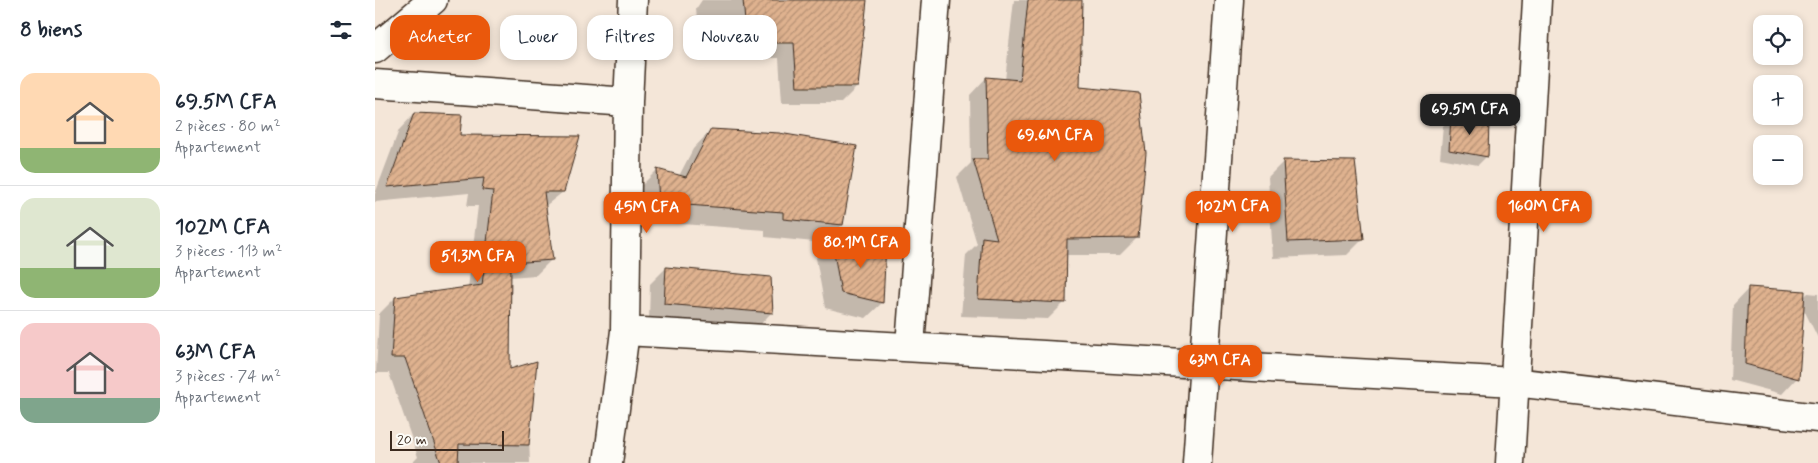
<!DOCTYPE html>
<html lang="fr">
<meta charset="utf-8">
<style>
body{margin:0;font-family:Mynerve,sans-serif;background:#f6f6f7;color:#1f2937;height:100vh;display:flex;flex-direction:column;font-size:19px;white-space:nowrap}
*{box-sizing:border-box;margin:0}
p{font-size:16px;color:#747a83}
.icon{flex:none;width:28px;height:28px;fill:none;stroke:currentColor;stroke-width:2;stroke-linecap:round;stroke-linejoin:round}
.map{position:relative;flex:1;overflow:hidden}
.sheet{display:flex;flex-direction:column;background:#fff;width:375px}
.sheet>*{flex:none}
.top-card{position:absolute;left:15px;top:15px;width:475px;height:45px;display:flex;gap:10px}
.tools{position:absolute;left:1378px;top:15px;display:grid;gap:10px}
.tools a{display:grid;place-items:center;width:50px;height:50px;border-radius:10px;background:#fff;box-shadow:0 2px 8px #0003;font-size:25px}
.scale{position:absolute;left:15px;bottom:12px;width:114px;box-sizing:border-box;padding-left:5px;border:2px solid #3b2a1e;border-top:0;font-size:14px;line-height:18px;white-space:nowrap;color:#3b2a1e;-webkit-text-stroke:4px #fdfcf7;paint-order:stroke}
.price{position:absolute;translate:-50% -42px;padding:0 11px;border-radius:10px;background:#ea580c;color:#fff;font-size:16px;line-height:32px;filter:drop-shadow(0 1px 2px #0008)}
.price::after{content:'';position:absolute;left:50%;top:30px;width:15px;height:11px;margin-left:-8px;background:inherit;clip-path:polygon(0 0,100% 0,50% 100%)}
.price.active{background:#222;color:#fff}
ul{padding:0;list-style:none}
li{display:flex;align-items:center;gap:15px;height:125px;padding:0 20px}
li+li{border-top:1px solid #e0e1e3}
li span{display:grid;place-items:center;flex:none;width:140px;height:100px;border-radius:15px;color:#555}
li>.icon{margin-inline-start:auto}
span .icon{width:60px;height:60px;fill:#fffc;stroke-width:1}
li b{font-size:21px}
h2{display:flex;justify-content:space-between;align-items:center;height:60px;padding:0 20px;font-size:21px}
.tag{padding:0 18px;border-radius:15px;background:#fff;box-shadow:0 2px 8px #0003;font-size:18px;line-height:45px}
.tag.active{background:#ea580c;color:#fff}
main{display:flex;flex:1;min-height:0}
.map>svg:first-child{display:block}
</style>
<main>
<section class="sheet">
<h2>8 biens<svg class="icon" aria-label="filters" viewBox="0 0 24 24"><path d="M4 7h16M4 17h16"/><circle cx="9" cy="7" r="2"/><circle cx="15" cy="17" r="2"/></svg></h2>
<ul>
<li><span style="background:linear-gradient(#ffd9b3 75%,#8fb573 0)"><svg class="icon" aria-label="home" viewBox="0 0 24 24"><path d="M3 11l9-7 9 7M6 9v11h12V9"/></svg></span><div><b>69.5M CFA</b><p>2 pièces · 80 m²</p><p>Appartement</p></div></li>
<li><span style="background:linear-gradient(#dfe7d0 70%,#8fb573 0)"><svg class="icon" aria-label="home" viewBox="0 0 24 24"><path d="M3 11l9-7 9 7M6 9v11h12V9"/></svg></span><div><b>102M CFA</b><p>3 pièces · 113 m²</p><p>Appartement</p></div></li>
<li><span style="background:linear-gradient(#f6c9c9 75%,#7fa58c 0)"><svg class="icon" aria-label="home" viewBox="0 0 24 24"><path d="M3 11l9-7 9 7M6 9v11h12V9"/></svg></span><div><b>63M CFA</b><p>3 pièces · 74 m²</p><p>Appartement</p></div></li>
</ul>
</section>
<div class="map">
<svg width="1443" height="463" viewBox="0 0 1443 463">
<defs>
<pattern id="building-hatch" width="6" height="6" patternUnits="userSpaceOnUse" patternTransform="scale(1.25)"><rect width="6" height="6" fill="#dfb28f"/><path d="M-1 1l2-2M0 6l6-6M5 7l2-2" fill="none" stroke="#b69174"/></pattern>
</defs>
<rect width="100%" height="100%" fill="#f4e6d8"/>
<filter id="ink" filterUnits="userSpaceOnUse"><feTurbulence type="fractalNoise" baseFrequency=".02" numOctaves="2"/><feDisplacementMap in="SourceGraphic" scale="10" xChannelSelector="R" yChannelSelector="G"/><feConvolveMatrix kernelMatrix="1 2 1 2 8 2 1 2 1" color-interpolation-filters="sRGB"/></filter>
<g filter="url(#ink)">
<path fill="#0003" d="M 327,0 L 491,0 L 482,87 L 466,103 L 407,103 L 404,58 L 326,59 L 321,9 Z
M 639,0 L 706,0 L 704,88 L 762,238 L 745,255 L 691,255 L 690,302 L 673,319 L 586,316 L 591,255 L 602,244 L 582,177 L 596,163 L 595,95 L 611,78 L 630,80 Z
M 39,114 L 188,192 L 169,207 L 176,260 L 161,275 L 135,277 L 134,370 L 154,436 L 155,463 L 37,463 L 43,457 L 14,373 L 1,373 L 4,314 L 20,298 L 93,288 L 103,206 L 92,206 L 94,193 L 0,202 L 0,194 L 24,130 Z
M 1077,117 L 1112,156 L 1103,165 L 1065,158 L 1068,126 Z
M 336,130 L 467,225 L 449,243 L 390,237 L 390,230 L 266,221 L 264,188 L 282,170 L 304,176 L 318,149 Z
M 908,162 L 988,239 L 972,255 L 898,258 L 893,177 Z
M 457,242 L 509,245 L 507,303 L 491,318 L 450,308 L 441,258 Z
M 291,268 L 396,313 L 381,329 L 274,319 L 275,284 Z
M 1373,289 L 1429,297 L 1433,293 L 1443,294 L 1443,338 L 1428,308 L 1422,378 L 1407,394 L 1355,380 L 1358,305 Z"/>
<path fill="url(#building-hatch)" stroke="#3b2a1e" d="M 368,0 L 492,0 L 483,87 L 422,87 L 419,43 L 372,43 Z
M 653,0 L 707,0 L 705,87 L 764,93 L 771,153 L 763,238 L 692,239 L 691,303 L 603,299 L 607,237 L 622,239 L 598,159 L 613,159 L 611,77 L 645,80 Z
M 39,113 L 87,115 L 85,135 L 205,136 L 189,192 L 169,192 L 178,260 L 136,263 L 135,369 L 162,361 L 154,445 L 84,444 L 83,463 L 66,463 L 30,358 L 16,358 L 20,297 L 107,285 L 118,191 L 107,190 L 109,178 L 12,187 Z
M 1076,116 L 1114,119 L 1113,157 L 1074,150 Z
M 336,129 L 404,133 L 482,146 L 468,225 L 408,219 L 408,212 L 284,203 L 282,169 L 311,177 Z
M 908,160 L 980,161 L 989,239 L 913,242 Z
M 457,241 L 511,243 L 508,303 L 466,293 Z
M 291,267 L 396,277 L 398,313 L 289,304 Z
M 1373,287 L 1430,291 L 1424,379 L 1370,364 Z"/>
<g fill="none" stroke-linecap="round" stroke-linejoin="round">
<defs>
<path id="street" d="M 0,49 L 58,0
M 0,84 L 253,102
M 250,331 L 1139,382 L 1443,418
M 535,346 L 561,0
M 233,463 L 250,331 L 253,102 L 258,0
M 822,463 L 854,0
M 1135,463 L 1162,0"/>
</defs>
<use href="#street" stroke="#3b2a1e" stroke-width="31"/>
<use href="#street" stroke="#fdfcf7" stroke-width="28"/>
</g>
</g>
</svg>
<div class="tools">
<a><svg class="icon" aria-label="locate" viewBox="0 0 24 24"><circle cx="12" cy="12" r="6"/><path d="M12 2v4M12 18v4M2 12h4M18 12h4"/></svg></a>
<a>+</a>
<a>−</a>
</div>
<div class="scale">20 m</div>
<b class="price active" style="left:1095px;top:136px">69.5M CFA</b>
<b class="price" style="left:680px;top:162px">69.6M CFA</b>
<b class="price" style="left:858px;top:233px">102M CFA</b>
<b class="price" style="left:1169px;top:233px">160M CFA</b>
<b class="price" style="left:272px;top:234px">45M CFA</b>
<b class="price" style="left:486px;top:269px">80.1M CFA</b>
<b class="price" style="left:103px;top:283px">51.3M CFA</b>
<b class="price" style="left:845px;top:387px">63M CFA</b>
<div class="top-card">
<a class="tag active">Acheter</a>
<a class="tag">Louer</a>
<a class="tag">Filtres</a>
<a class="tag">Nouveau</a>
</div>
</div>
</main>
